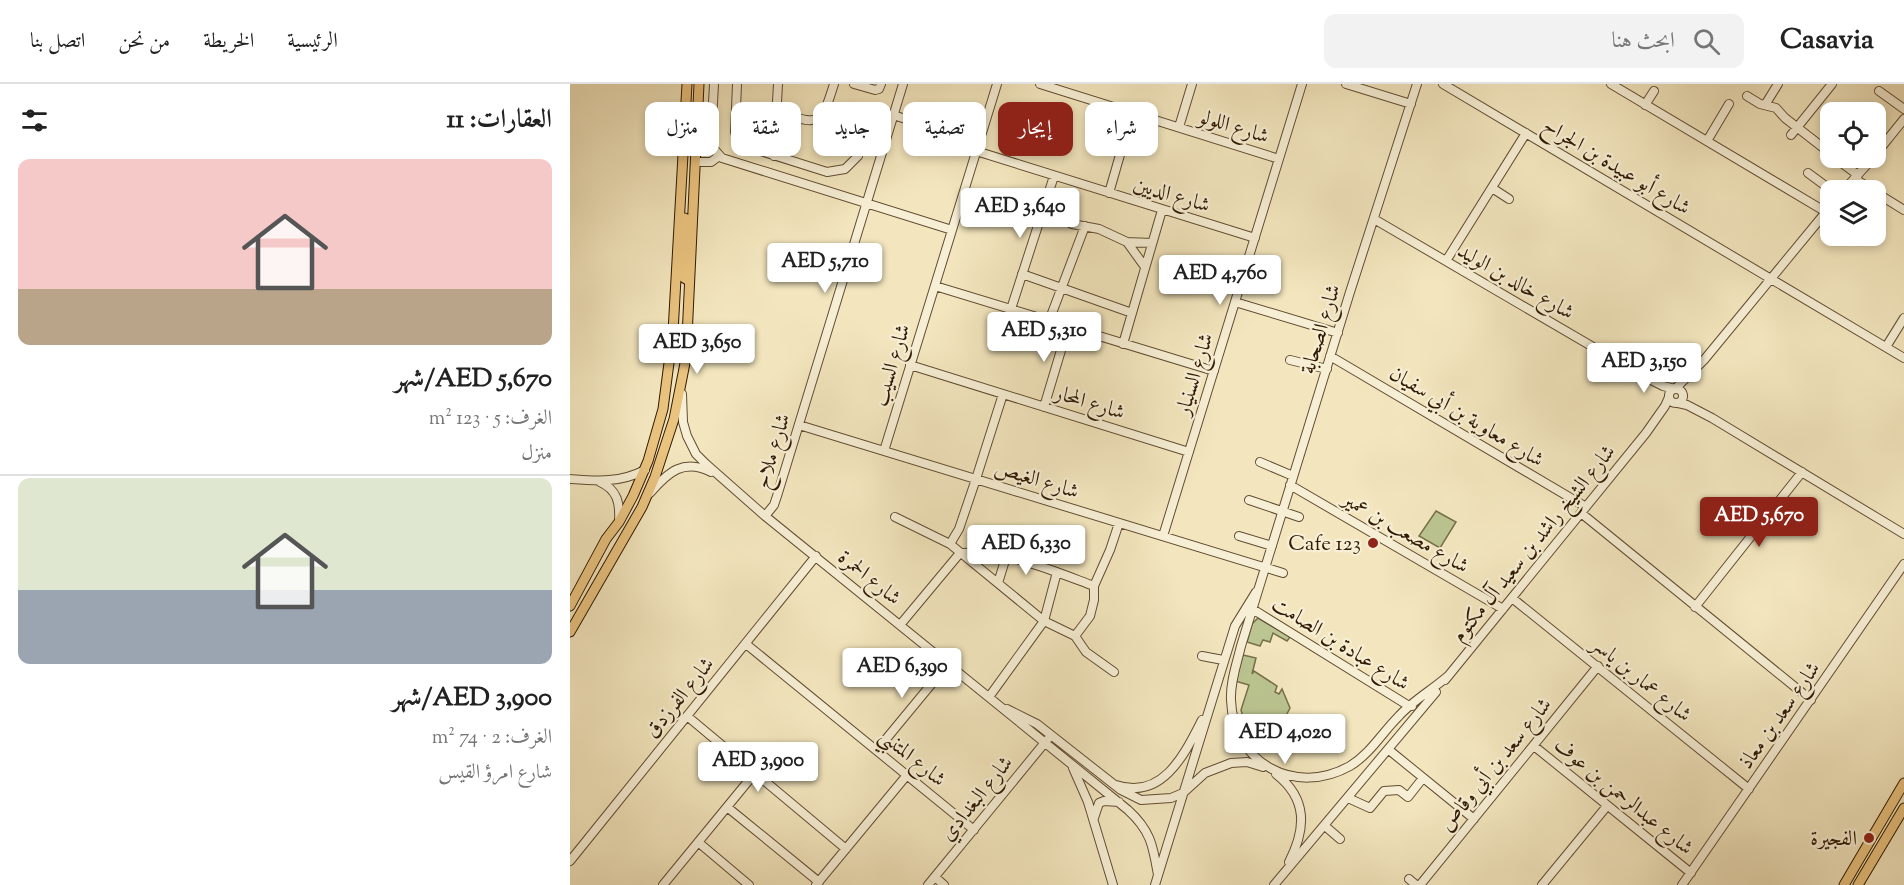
<!DOCTYPE html>
<html lang="ar">
<meta charset="utf-8">
<style>
body{margin:0;font-family:"Sorts Mill Goudy",Amiri,serif;background:#f2f2f2;color:#222;direction:rtl;height:100vh;display:flex;flex-direction:column;font-size:22px;white-space:nowrap}
*{box-sizing:border-box;margin:0}
p{font-size:20px;color:#767676}
.icon{flex:none;width:33px;height:33px;fill:none;stroke:currentColor;stroke-width:2;stroke-linecap:round;stroke-linejoin:round}
.map{position:relative;flex:1;overflow:hidden;direction:ltr}
.panel{display:flex;flex-direction:column;background:#fff;width:570px}
.panel>*{flex:none}
.banner{position:absolute;left:18px;top:18px;width:570px;height:54px;direction:rtl;display:flex;gap:12px}
.buttons{position:absolute;left:1250px;top:18px;display:grid;gap:12px}
.buttons a{display:grid;place-items:center;width:66px;height:66px;border-radius:12px;background:#fff;box-shadow:0 3px 9px #0003;font-size:30px}
.price{position:absolute;translate:-50% -51px;padding:0 14px;border-radius:6px;background:#fff;color:#222;font-size:20px;line-height:39px;filter:drop-shadow(0 2px 3px #0008)}
.price::after{content:'';position:absolute;left:50%;top:36px;width:18px;height:14px;margin-left:-9px;background:inherit;clip-path:polygon(0 0,100% 0,50% 100%)}
.price.on{background:#8f2418;color:#fff}
ul{padding:0;list-style:none}
li{display:grid;align-content:center;gap:12px;height:318px;padding:0 18px}
li+li{border-top:2px solid #e0e0e0}
li span{display:grid;place-items:center;height:186px;border-radius:12px;color:#555}
li>.icon{margin-inline-start:auto}
span .icon{width:108px;height:108px;fill:#fffc;stroke-width:1}
li b{font-size:26px}
h2{display:flex;justify-content:space-between;align-items:center;height:72px;padding:0 18px;font-size:26px}
.chip{padding:0 21px;border-radius:12px;background:#fff;box-shadow:0 3px 9px #0003;font-size:21px;line-height:54px}
.chip.on{background:#8f2418;color:#fff}
header{display:flex;align-items:center;gap:36px;box-sizing:border-box;height:84px;padding:0 30px;background:#fff;border-bottom:2px solid #e0e0e0}
header strong{font-size:28px}
nav{display:flex;gap:33px;margin-inline-start:auto;font-size:21px}
.search{width:420px;height:54px;background:#f2f2f2;display:flex;align-items:center;gap:15px;box-sizing:border-box;padding:0 21px;border-radius:12px;color:#767676;font-size:22px}
main{display:flex;flex:1;min-height:0}
.map>svg:first-child{display:block}
</style>
<header>
<strong>Casavia</strong>
<div class="search"><svg class="icon" aria-label="search" viewBox="0 0 24 24"><circle cx="10" cy="10" r="6"/><path d="M15 15l6 6"/></svg>ابحث هنا</div>
<nav><a>الرئيسية</a><a>الخريطة</a><a>من نحن</a><a>اتصل بنا</a></nav>
</header>
<main>
<div class="map">
<svg width="1334" height="801" viewBox="0 0 1334 801">
<rect width="100%" height="100%" fill="#f3e6be"/>
<filter id="stains"><feTurbulence type="fractalNoise" baseFrequency=".00333" numOctaves="4"/><feColorMatrix values="0 0 0 0 .2 0 0 0 0 .09 0 0 0 0 .02 0 0 0 .5 -.17"/></filter>
<radialGradient id="worn" r=".72"><stop offset=".6" stop-color="#630" stop-opacity="0"/><stop offset="1" stop-color="#630" stop-opacity=".3"/></radialGradient>
<path fill="#bbc591" stroke="#76704a" stroke-width="1.5" d="M 866,427 L 886,438 L 870,464 L 849,452 Z
M 688,534 L 720,553 L 717,557 L 703,549 L 700,558 L 693,556 L 690,562 L 677,558 L 682,540 Z
M 673,571 L 686,574 L 682,590 L 684,587 L 707,602 L 705,608 L 709,610 L 712,605 L 720,624 L 706,651 L 673,633 L 671,626 L 679,601 L 665,597 Z"/>
<g fill="none" stroke-linecap="round" stroke-linejoin="round">
<defs>
<path id="minor" d="M 144,0 L 141,56 L 144,65 L 152,74 L 382,146
M 167,0 L 165,48 L 167,55 L 175,62 L 257,88 L 275,85 L 288,72
M 284,0 L 305,6 L 309,5 L 311,0
M 470,0 L 709,75
M 776,0 L 841,20
M 847,0 L 780,208 L 671,562 C 667,579 660,598 661,616 C 663,679 725,713 780,682 C 800,670 812,649 828,633 C 842,617 862,606 878,592
M 873,0 L 1334,274
M 1041,0 L 1256,128
M 1309,7 L 1334,25
M 1177,12 L 1190,20 L 1206,24 L 1215,34 L 1260,69
M 1075,21 L 1084,7
M 1195,21 L 1208,0
M 206,28 C 249,40 250,45 264,0
M 323,31 L 409,58
M 609,43 L 622,0
M 1221,51 L 1262,0
M 1137,57 L 1159,20
M 406,67 L 685,154
M 1305,71 L 1334,35
M 204,72 L 208,0
M 1265,74 L 1288,91
M 1285,74 L 1296,81
M 126,78 L 141,78 L 149,72
M 1238,89 L 1261,106
M 1285,95 L 1303,106
M 922,104 L 939,115
M 1274,106 L 1303,74
M 1305,108 L 1334,126
M 539,109 L 562,29
M 473,124 L 502,140 L 529,145 L 557,158 L 582,159
M 804,135 L 1071,291 L 1093,302 L 1105,305
M 557,158 L 575,183
M 876,177 L 956,49
M 452,190 L 562,229
M 365,202 L 644,287
M 665,218 L 768,249
M 441,225 L 484,92
M 479,237 L 515,142
M 553,260 L 592,126
M 1316,263 L 1334,234
M 760,272 L 1016,423
M 720,276 L 757,285
M 340,281 L 619,368
M 1105,305 L 1134,276 L 1260,123
M1099 312a7 7 0 1 1 14 0a7 7 0 1 1-14 0Z
M 112,310 L 113,338 L 117,352 L 126,370 L 136,380 L 195,432 L 558,726 C 581,747 583,762 588,791
M 1108,319 L 1117,321 L 1142,334 L 1334,450
M 474,323 L 498,243
M 229,341 L 713,489
M 314,367 L 427,0
M 690,378 L 723,392
M 0,395 C 27,397 50,399 75,386
M 30,398 C 48,406 50,420 49,437
M 720,401 L 933,525
M 80,409 C 98,388 114,374 141,388
M 679,416 L 729,433
M 1011,429 L 1241,616
M 195,432 L 204,421 L 207,412 L 333,0
M 325,433 L 380,460 L 474,537 L 505,552 L 516,568 L 544,588
M 593,452 L 732,0
M 669,452 L 702,462
M 380,460 L 389,445 L 406,395 L 433,310
M 428,499 L 436,473
M 942,514 L 1179,705
M 1125,523 L 1232,388
M 684,526 L 839,622 L 842,622
M 330,541 L 390,469 C 398,469 406,468 414,469 C 446,471 494,491 524,502
M 505,552 L 520,532 L 524,516 L 524,502 L 540,466 L 549,439
M 176,560 L 404,746
M 632,572 L 653,576
M 875,596 L 1076,349 L 1095,322 L 1099,313
M 419,613 L 474,537 L 487,488
M 437,625 L 467,640 L 551,706 L 571,716 L 601,714 L 613,709 L 635,689 L 661,679 L 677,678 L 693,683
M 117,632 L 276,765
M 964,662 L 1121,789
M 307,666 L 378,580
M 819,666 L 904,735
M 503,684 L 518,718 L 543,801
M 706,690 C 738,715 736,745 719,778
M 546,701 C 593,717 615,669 632,636
M 778,714 L 800,724 L 814,707 L 829,706 L 838,713 L 853,694
M 157,723 L 249,798
M 524,734 L 529,719 L 534,717 L 549,718
M 755,742 L 770,755
M 128,758 L 179,801
M 0,777 L 246,472
M 365,793 L 374,801
M 839,795 L 846,801
M 93,801 L 184,690
M 246,801 L 337,691
M 358,801 L 477,656
M 585,801 L 665,542 L 686,508
M 704,801 L 866,608
M 850,801 L 1028,582
M 972,801 L 1037,722
M 1112,801 L 1334,480"/>
<path id="major" d="M 115,134 L 113,190 L 114,194 L 119,197
M 0,522 L 36,455 L 49,438 L 63,412 L 78,377 L 93,325 L 103,248 L 117,0
M 0,548 L 72,423 L 85,393 L 104,335 L 116,274 L 129,0
M 1274,801 L 1334,699
M 1288,801 L 1334,724"/>
</defs>
<use href="#minor" stroke="#614d32" stroke-width="10"/>
<use href="#major" stroke="#301a03" stroke-width="11"/>
<use href="#minor" stroke="#f7efd5" stroke-width="8"/>
<use href="#major" stroke="#eac37f" stroke-width="9"/>
</g>
<g fill="#8f2418" stroke="#f7efd5" stroke-width="2">
<circle cx="803" cy="459" r="6"/>
<circle cx="1299" cy="754" r="6"/>
</g>
<g text-anchor="middle" stroke-width="4.5" stroke-linejoin="round" paint-order="stroke">
<g font-size="21" fill="#301a03" stroke="#f7efd5">
<text transform="translate(664 42) rotate(17)" y="7">شارع اللولو</text>
<text transform="translate(1047 82) rotate(31)" y="7">شارع أبو عبيدة بن الجراح</text>
<text transform="translate(602 110) rotate(17)" y="7">شارع الديين</text>
<text transform="translate(946 197) rotate(30)" y="7">شارع خالد بن الوليد</text>
<text transform="translate(750 245) rotate(-73)" y="7">شارع الصحابة</text>
<text transform="translate(321 281) rotate(-73)" y="7">شارع السيب</text>
<text transform="translate(624 290) rotate(-73)" y="7">شارع السنيار</text>
<text transform="translate(520 318) rotate(17)" y="7">شارع المحار</text>
<text transform="translate(897 332) rotate(31)" y="7">شارع معاوية بن أبي سفيان</text>
<text transform="translate(202 367) rotate(-73)" y="7">شارع ملاح</text>
<text transform="translate(467 395) rotate(17)" y="7">شارع الغيص</text>
<text transform="translate(836 448) rotate(30)" y="7">شارع مصعب بن عمير</text>
<text transform="translate(963 459) rotate(-51)" y="7">شارع الشيخ راشد بن سعيد آل مكتوم</text>
<text transform="translate(300 493) rotate(39)" y="7">شارع الحمرة</text>
<text transform="translate(771 559) rotate(32)" y="7">شارع عبادة بن الصامت</text>
<text transform="translate(1072 595) rotate(39)" y="7">شارع عمار بن ياسر</text>
<text transform="translate(109 613) rotate(-51)" y="7">شارع الفرزدق</text>
<text transform="translate(1209 631) rotate(-55)" y="7">شارع سعد بن معاذ</text>
<text transform="translate(343 673) rotate(39)" y="7">شارع المتنبي</text>
<text transform="translate(925 680) rotate(-51)" y="7">شارع سعد بن أبي وقاص</text>
<text transform="translate(1054 712) rotate(39)" y="7">شارع عبدالرحمن بن عوف</text>
<text transform="translate(406 714) rotate(-51)" y="7">شارع البغدادي</text>
</g>
<g font-size="21" fill="#301a03" stroke="#f7efd5" text-anchor="end">
<text x="791" y="466">Cafe 123</text>
<text x="1287" y="761">الفجيرة</text>
</g>
</g>
<rect width="100%" height="100%" filter="url(#stains)"/>
<rect width="100%" height="100%" fill="url(#worn)"/>
</svg>
<div class="buttons">
<a><svg class="icon" aria-label="locate" viewBox="0 0 24 24"><circle cx="12" cy="12" r="6"/><path d="M12 2v4M12 18v4M2 12h4M18 12h4"/></svg></a>
<a><svg class="icon" aria-label="layers" viewBox="0 0 24 24"><path d="M12 4l9 5-9 5-9-5zM3 14l9 5 9-5"/></svg></a>
</div>
<b class="price" style="left:450px;top:155px">AED 3,640</b>
<b class="price" style="left:255px;top:210px">AED 5,710</b>
<b class="price" style="left:650px;top:222px">AED 4,760</b>
<b class="price" style="left:474px;top:279px">AED 5,310</b>
<b class="price" style="left:127px;top:291px">AED 3,650</b>
<b class="price" style="left:1074px;top:310px">AED 3,150</b>
<b class="price on" style="left:1189px;top:464px">AED 5,670</b>
<b class="price" style="left:456px;top:492px">AED 6,330</b>
<b class="price" style="left:332px;top:615px">AED 6,390</b>
<b class="price" style="left:715px;top:681px">AED 4,020</b>
<b class="price" style="left:188px;top:709px">AED 3,900</b>
<div class="banner">
<a class="chip">شراء</a>
<a class="chip on">إيجار</a>
<a class="chip">تصفية</a>
<a class="chip">جديد</a>
<a class="chip">شقة</a>
<a class="chip">منزل</a>
</div>
</div>
<section class="panel">
<h2>العقارات: 11<svg class="icon" aria-label="filters" viewBox="0 0 24 24"><path d="M4 7h16M4 17h16"/><circle cx="9" cy="7" r="2"/><circle cx="15" cy="17" r="2"/></svg></h2>
<ul>
<li><span style="background:linear-gradient(#f6c9c9 70%,#b9a48a 0)"><svg class="icon" aria-label="home" viewBox="0 0 24 24"><path d="M3 11l9-7 9 7M6 9v11h12V9"/></svg></span><div><b>AED 5,670/شهر</b><p>الغرف: 5 · 123 m²</p><p>منزل</p></div></li>
<li><span style="background:linear-gradient(#dfe7d0 60%,#9aa5b1 0)"><svg class="icon" aria-label="home" viewBox="0 0 24 24"><path d="M3 11l9-7 9 7M6 9v11h12V9"/></svg></span><div><b>AED 3,900/شهر</b><p>الغرف: 2 · 74 m²</p><p>شارع امرؤ القيس</p></div></li>
</ul>
</section>
</main>
